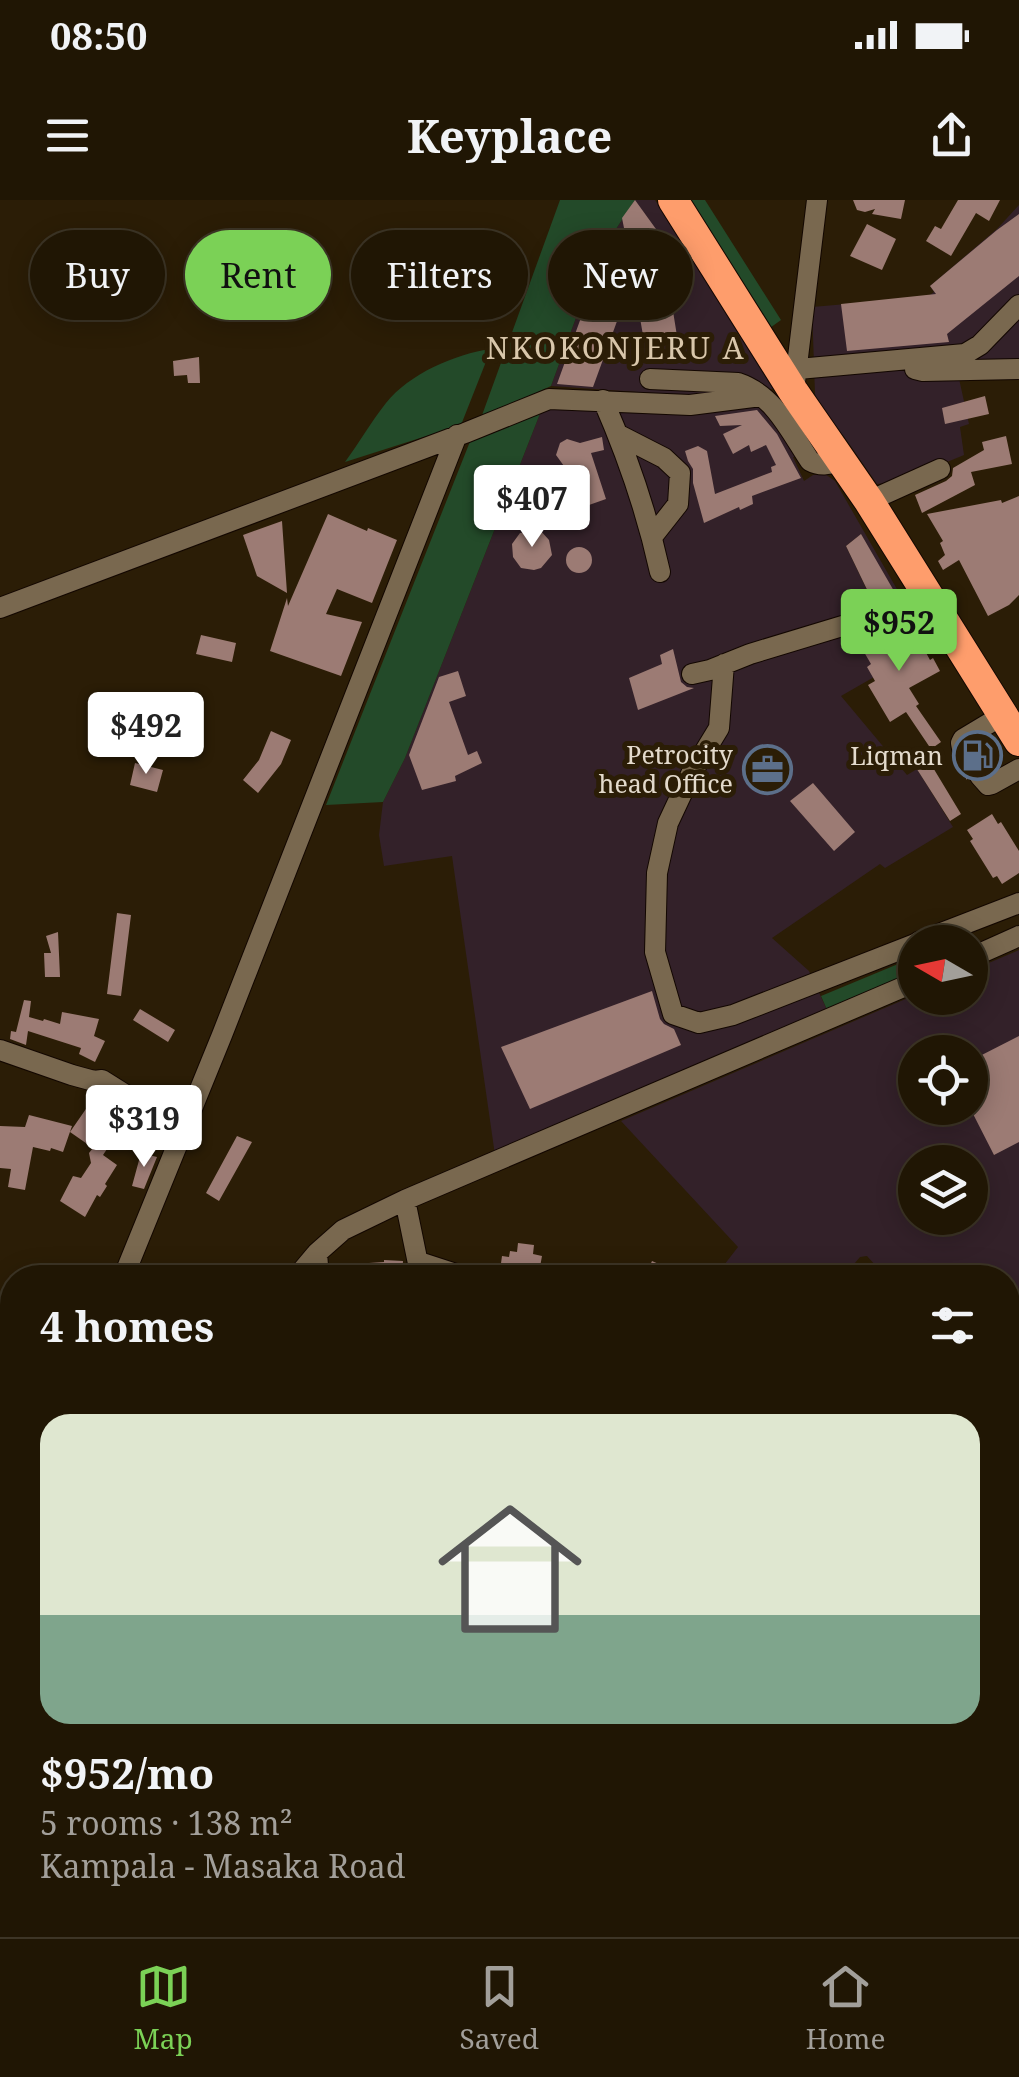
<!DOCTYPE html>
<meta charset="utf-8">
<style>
body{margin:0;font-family:"Noto Serif",serif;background:#2d2313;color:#f1f3f6;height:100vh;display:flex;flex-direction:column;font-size:38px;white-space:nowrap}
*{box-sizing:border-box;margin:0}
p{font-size:32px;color:#a29f9a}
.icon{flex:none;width:55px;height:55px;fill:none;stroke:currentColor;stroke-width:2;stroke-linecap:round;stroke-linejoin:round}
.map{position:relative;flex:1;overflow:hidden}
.panel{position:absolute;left:0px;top:1065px;width:1020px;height:672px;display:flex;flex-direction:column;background:#201604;border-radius:40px 40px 0 0;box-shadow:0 5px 25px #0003,0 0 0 2px #3d3526}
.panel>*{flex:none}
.top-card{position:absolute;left:30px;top:30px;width:960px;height:90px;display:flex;gap:20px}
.needle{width:65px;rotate:279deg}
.buttons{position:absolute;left:898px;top:725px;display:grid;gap:20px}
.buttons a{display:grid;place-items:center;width:90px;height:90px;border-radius:50%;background:#201604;box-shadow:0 5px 25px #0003,0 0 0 2px #3d3526;font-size:50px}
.price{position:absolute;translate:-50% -85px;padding:0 22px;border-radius:10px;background:#fff;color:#222;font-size:32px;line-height:65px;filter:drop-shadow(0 2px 5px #0008)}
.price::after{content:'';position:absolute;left:50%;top:60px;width:30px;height:22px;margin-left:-15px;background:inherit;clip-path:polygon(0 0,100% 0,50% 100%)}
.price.selected{background:#7bd156;color:#111}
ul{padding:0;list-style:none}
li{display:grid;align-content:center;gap:20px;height:530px;padding:0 40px}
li+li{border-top:2px solid #3d3526}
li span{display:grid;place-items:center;height:310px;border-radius:30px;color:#555}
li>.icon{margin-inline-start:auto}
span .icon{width:180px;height:180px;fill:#fffc;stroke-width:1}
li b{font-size:42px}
h2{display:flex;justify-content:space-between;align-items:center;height:120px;padding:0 40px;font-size:42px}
.chip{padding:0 35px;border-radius:45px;background:#201604;box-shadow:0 5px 25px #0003,0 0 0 2px #3d3526;font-size:35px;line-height:90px}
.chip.selected{background:#7bd156;color:#111}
.status{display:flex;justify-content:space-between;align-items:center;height:70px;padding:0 50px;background:#201604;direction:ltr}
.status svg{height:28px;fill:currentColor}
header{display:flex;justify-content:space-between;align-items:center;height:130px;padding:0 40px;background:#201604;font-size:45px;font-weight:700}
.menu{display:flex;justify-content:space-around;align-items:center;height:140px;border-top:2px solid #3d3526;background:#201604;font-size:28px;color:#a29f9a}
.menu a{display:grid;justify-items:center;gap:5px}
.menu .selected{color:#7bd156}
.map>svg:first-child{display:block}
</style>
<div class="status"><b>08:50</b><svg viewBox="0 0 49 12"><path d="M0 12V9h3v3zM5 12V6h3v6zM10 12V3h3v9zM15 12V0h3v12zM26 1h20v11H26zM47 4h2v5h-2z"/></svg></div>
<header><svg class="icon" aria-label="menu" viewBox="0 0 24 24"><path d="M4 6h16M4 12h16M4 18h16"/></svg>Keyplace<svg class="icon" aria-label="share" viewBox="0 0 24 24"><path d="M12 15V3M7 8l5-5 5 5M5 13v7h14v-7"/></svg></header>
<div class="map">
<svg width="1019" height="1737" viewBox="0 0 1019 1737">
<rect width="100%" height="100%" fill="#2b1d06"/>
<path fill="#332129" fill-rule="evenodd" d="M 635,0 L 655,0 L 778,188 L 710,197 L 551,186 L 599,55 Z
M 1019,5 L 1019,175 L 958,174 L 969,224 L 960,227 L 964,255 L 901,281 L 877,284 L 843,235 L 823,219 L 815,194 L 812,107 L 927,97 L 934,92 L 930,86 L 997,29 Z
M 786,203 L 822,257 L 793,257 L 804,281 L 813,275 L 825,274 L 835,281 L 902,398 L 898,398 L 860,335 L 846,346 L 875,407 L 741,468 L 900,410 L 914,411 L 935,442 L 841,496 L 907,575 L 917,569 L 953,627 L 885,668 L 880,664 L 772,738 L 809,771 L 828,812 L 495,955 L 452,656 L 384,666 L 379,635 L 383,602 L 405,558 L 543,206 L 704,213 Z
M 1019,750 L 1019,1123 L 1008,1130 L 1008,1078 L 886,1077 L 867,1056 L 860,1057 L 843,1077 L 805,1077 L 795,1070 L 787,1077 L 733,1077 L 721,1069 L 738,1047 L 621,921 L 915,795 L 915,798 L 970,798 L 970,771 ZM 915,852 L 970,852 L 970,908 L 915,908 ZM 915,962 L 970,962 L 970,1018 L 915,1018 Z"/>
<path fill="#234a29" d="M 560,0 L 635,0 L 599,55 L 551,186 L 481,218 Z
M 685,0 L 705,0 L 781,120 L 767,130 Z
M 491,149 L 461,225 L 345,262 C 359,243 371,222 386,203 C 409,174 455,154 491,149 Z
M 543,206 L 405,558 L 383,602 L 326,605 L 471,239 Z
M 915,757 L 915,771 L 828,812 L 821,796 Z"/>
<path fill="#9c7b74" d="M 635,0 L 661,36 L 677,136 L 644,141 L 640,118 L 620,113 L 593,187 L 557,184 L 587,101 L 599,106 L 606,80 L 635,88 L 628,43 L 618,47 L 614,32 L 624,28 L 622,18 Z
M 853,0 L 905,0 L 901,19 L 872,14 L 875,9 L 865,12 L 857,10 Z
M 958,0 L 1000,0 L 989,21 L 976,13 L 951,56 L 926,41 L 935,26 L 941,29 Z
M 1019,14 L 1019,76 L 947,134 L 949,142 L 847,151 L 841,104 L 936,94 L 930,86 L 997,30 Z
M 867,24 L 896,39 L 882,70 L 850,56 Z
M 199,157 L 200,183 L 188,183 L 187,175 L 174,176 L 173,161 Z
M 985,196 L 989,214 L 945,224 L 942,208 Z
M 757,210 L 777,234 L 801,278 L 752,296 L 753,304 L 740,310 L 739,307 L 704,323 L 693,283 L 693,269 L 688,261 L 685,251 L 698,246 L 707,251 L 715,294 L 772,272 L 771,267 L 776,265 L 766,245 L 751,252 L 749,245 L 733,254 L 723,234 L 742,225 L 720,226 L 715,216 Z
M 1006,236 L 1012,264 L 971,272 L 975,285 L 922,313 L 915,295 L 946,281 L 952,276 L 953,268 L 984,250 L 982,242 Z
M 602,237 L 604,250 L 591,253 L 606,299 L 589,305 L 582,284 L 564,314 L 544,318 L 535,308 L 533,295 L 535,288 L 544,279 L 569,273 L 556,255 L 560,243 L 567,239 L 580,243 Z
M 1019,296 L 1019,395 L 1009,405 L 988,416 L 959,360 L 943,370 L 938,361 L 945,355 L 940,343 L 943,341 L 927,314 L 1001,300 L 1002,303 Z
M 328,314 L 367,331 L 368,328 L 397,340 L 372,403 L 337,389 L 326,414 L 362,422 L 341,476 L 270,451 L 287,398 L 288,406 Z
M 282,321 L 287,393 L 257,376 L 243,335 Z
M 540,330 L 549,340 L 552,355 L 541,368 L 534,370 L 521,368 L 513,357 L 512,344 L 520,333 Z
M 861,334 L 894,391 L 873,402 L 846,346 Z
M566 360a13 13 0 1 1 26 0a13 13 0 1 1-26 0Z
M 901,419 L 919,452 L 924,449 L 930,460 L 933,458 L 940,471 L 909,488 L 919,504 L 916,506 L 941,542 L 931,549 L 906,512 L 890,522 L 868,485 L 875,481 L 867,467 L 871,464 L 857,440 Z
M 201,435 L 236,443 L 232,462 L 196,454 Z
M 673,449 L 681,482 L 687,487 L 694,488 L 638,510 L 629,478 L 662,464 L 660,455 Z
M 458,471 L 466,496 L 449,502 L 468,555 L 477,551 L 482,563 L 455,576 L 456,581 L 422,590 L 409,555 L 439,477 Z
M 271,531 L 291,540 L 281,564 L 258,593 L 243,580 L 259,560 Z
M 987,541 L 1001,563 L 992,568 L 983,563 L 972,565 L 967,571 L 967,580 L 953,558 L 964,562 L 970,559 L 975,548 Z
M 926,556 L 961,614 L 950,621 L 913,563 Z
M 135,563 L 163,570 L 157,592 L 130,585 Z
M 813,583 L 855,632 L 834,651 L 790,601 Z
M 992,614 L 998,624 L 1001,622 L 1019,651 L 1019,673 L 1002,684 L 997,676 L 993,678 L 970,641 L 973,639 L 967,630 Z
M 117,713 L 131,715 L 121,796 L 107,794 Z
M 58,732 L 60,777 L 45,777 L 44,753 L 51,753 L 46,736 Z
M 652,791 L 660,819 L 664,824 L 674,829 L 681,845 L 530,909 L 501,847 Z
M 24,800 L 31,801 L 29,817 L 43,821 L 44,819 L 60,824 L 62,812 L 99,819 L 94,836 L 105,841 L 95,862 L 79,854 L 81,848 L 28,831 L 26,845 L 10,839 L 11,831 L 16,832 Z
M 140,809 L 175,830 L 168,842 L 133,820 Z
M 1019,836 L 1019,942 L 994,955 L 970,908 L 970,861 Z
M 88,906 L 104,916 L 109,909 L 134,926 L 127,936 L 119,931 L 103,955 L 117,965 L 105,984 L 107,986 L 100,997 L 97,995 L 85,1017 L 60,1001 L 73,976 L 81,978 L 91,963 L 89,953 L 93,948 L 70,932 Z
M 29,915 L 72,926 L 63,952 L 51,948 L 50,951 L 33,947 L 25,990 L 8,987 L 11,969 L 0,968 L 0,926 L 25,927 Z
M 237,936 L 252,942 L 219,1001 L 206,993 Z
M 141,953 L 157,957 L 144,989 L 132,986 Z
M 518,1043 L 534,1045 L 533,1054 L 542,1056 L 538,1078 L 499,1078 L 502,1056 L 509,1057 L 510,1051 L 517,1052 Z
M 384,1060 L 403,1061 L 402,1078 L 370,1078 L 369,1063 L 384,1062 Z
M 652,1061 L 690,1078 L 627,1078 L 634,1064 L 648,1070 Z
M 431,1725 L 484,1725 L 483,1737 L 434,1737 L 429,1736 Z
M 572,1725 L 612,1725 L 646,1731 L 645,1737 L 570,1737 Z"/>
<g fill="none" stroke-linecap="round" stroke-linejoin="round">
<path stroke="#473924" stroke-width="20" stroke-dasharray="20 10" stroke-linecap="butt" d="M 962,548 L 980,576"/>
<defs>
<path id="minor" d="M 798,169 L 965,154 L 980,145 L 1019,105
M 915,169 L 923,171 L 1019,169
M 650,179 L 738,183 C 774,195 790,231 810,261 C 821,267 830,264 842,261
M 795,182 L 817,0
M 603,200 C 627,255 647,313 660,372
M 619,235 L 664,258 L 680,273 L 678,304 L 652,337
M 869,301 L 940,269
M 0,408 L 465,233 L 549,199 L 690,205 L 761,196
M 724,464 L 719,528 L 691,574 L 668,623 L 657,673 L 655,752 L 673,814 L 699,823 L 733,815 L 915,744
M 692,474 L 710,470 L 750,454 L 882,414 L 923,391
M 962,548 L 961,543 L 963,539 L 1003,515
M 980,576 L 988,585 L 992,584 L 1019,569
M 918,742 L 1019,703
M 970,758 L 1019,736
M 0,850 L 72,875 L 94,881 L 102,880 L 129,897 L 148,896 L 188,917
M 405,1000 L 421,1078
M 419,1062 L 468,1078
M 123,1078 L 222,835 L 457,235
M 296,1078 L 317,1053
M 319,1078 L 317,1053 L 343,1030 L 405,1000 L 915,782
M 1008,1223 L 1019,1210
M 0,1353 L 12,1329
M 0,1505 L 12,1481
M 0,1513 L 12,1525
M 1008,1638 L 1019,1633
M 178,1737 L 185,1725
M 219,1737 L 229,1725
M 415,1737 L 418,1725
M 942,1737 L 947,1725"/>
<path id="highway" d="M 673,0 L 793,191 L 869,301 L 1019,541"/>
</defs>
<use href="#minor" stroke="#130700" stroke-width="22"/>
<use href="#highway" stroke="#130700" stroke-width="32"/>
<use href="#minor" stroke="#79684f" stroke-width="20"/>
<use href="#highway" stroke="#fe9d6c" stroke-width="30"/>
</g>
<defs>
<symbol id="fuel-ring" viewBox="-11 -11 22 22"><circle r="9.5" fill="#2b1d06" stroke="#5c6f8a" stroke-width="1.5"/><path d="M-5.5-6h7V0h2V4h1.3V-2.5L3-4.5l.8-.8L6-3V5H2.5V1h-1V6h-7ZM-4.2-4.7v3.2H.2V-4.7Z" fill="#5c6f8a"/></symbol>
<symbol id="office-ring" viewBox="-11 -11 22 22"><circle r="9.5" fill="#2b1d06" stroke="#5c6f8a" stroke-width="1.5"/><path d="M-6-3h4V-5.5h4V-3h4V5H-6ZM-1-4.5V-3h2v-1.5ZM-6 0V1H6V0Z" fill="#5c6f8a"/></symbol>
</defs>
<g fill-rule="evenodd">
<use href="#fuel-ring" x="950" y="528" width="55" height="55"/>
<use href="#office-ring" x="740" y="542" width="55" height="55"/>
</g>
<g text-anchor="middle" stroke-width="10" stroke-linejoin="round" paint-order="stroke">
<g font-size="25" fill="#e3dacc" stroke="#2b1d06" text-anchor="end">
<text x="733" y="564">Petrocity<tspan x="733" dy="29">head Office</tspan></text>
<text x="943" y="565">Liqman</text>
</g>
<g font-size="30" letter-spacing="2.5" fill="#d9c7ab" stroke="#2b1d06">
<text x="616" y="159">NKOKONJERU A</text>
</g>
</g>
</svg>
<div class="buttons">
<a><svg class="needle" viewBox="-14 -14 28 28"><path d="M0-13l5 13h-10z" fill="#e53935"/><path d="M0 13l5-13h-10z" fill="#a29f9a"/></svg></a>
<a><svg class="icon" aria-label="locate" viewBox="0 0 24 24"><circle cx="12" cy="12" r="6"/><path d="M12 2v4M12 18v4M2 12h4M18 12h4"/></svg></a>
<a><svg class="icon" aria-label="layers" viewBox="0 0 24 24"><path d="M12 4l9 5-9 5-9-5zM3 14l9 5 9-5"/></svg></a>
</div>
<b class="price" style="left:532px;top:350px">$407</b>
<b class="price selected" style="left:899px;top:474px">$952</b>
<b class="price" style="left:146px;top:577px">$492</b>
<b class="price" style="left:144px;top:970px">$319</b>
<div class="top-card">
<a class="chip">Buy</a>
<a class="chip selected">Rent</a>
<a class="chip">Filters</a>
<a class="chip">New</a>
</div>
<section class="panel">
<h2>4 homes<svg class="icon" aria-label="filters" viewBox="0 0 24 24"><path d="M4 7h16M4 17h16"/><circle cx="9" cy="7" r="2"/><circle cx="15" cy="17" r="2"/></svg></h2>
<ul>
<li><span style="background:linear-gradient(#dfe7d0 65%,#7fa58c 0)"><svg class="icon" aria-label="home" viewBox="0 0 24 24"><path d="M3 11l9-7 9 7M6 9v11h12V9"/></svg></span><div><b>$952/mo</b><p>5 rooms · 138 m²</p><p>Kampala - Masaka Road</p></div></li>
</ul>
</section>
</div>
<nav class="menu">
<a class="selected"><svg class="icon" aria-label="map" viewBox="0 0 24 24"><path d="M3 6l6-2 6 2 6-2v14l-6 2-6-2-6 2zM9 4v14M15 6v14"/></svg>Map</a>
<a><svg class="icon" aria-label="saved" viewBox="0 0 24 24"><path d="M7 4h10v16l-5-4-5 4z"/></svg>Saved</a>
<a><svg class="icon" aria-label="home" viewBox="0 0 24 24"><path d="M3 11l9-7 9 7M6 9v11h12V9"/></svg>Home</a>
</nav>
